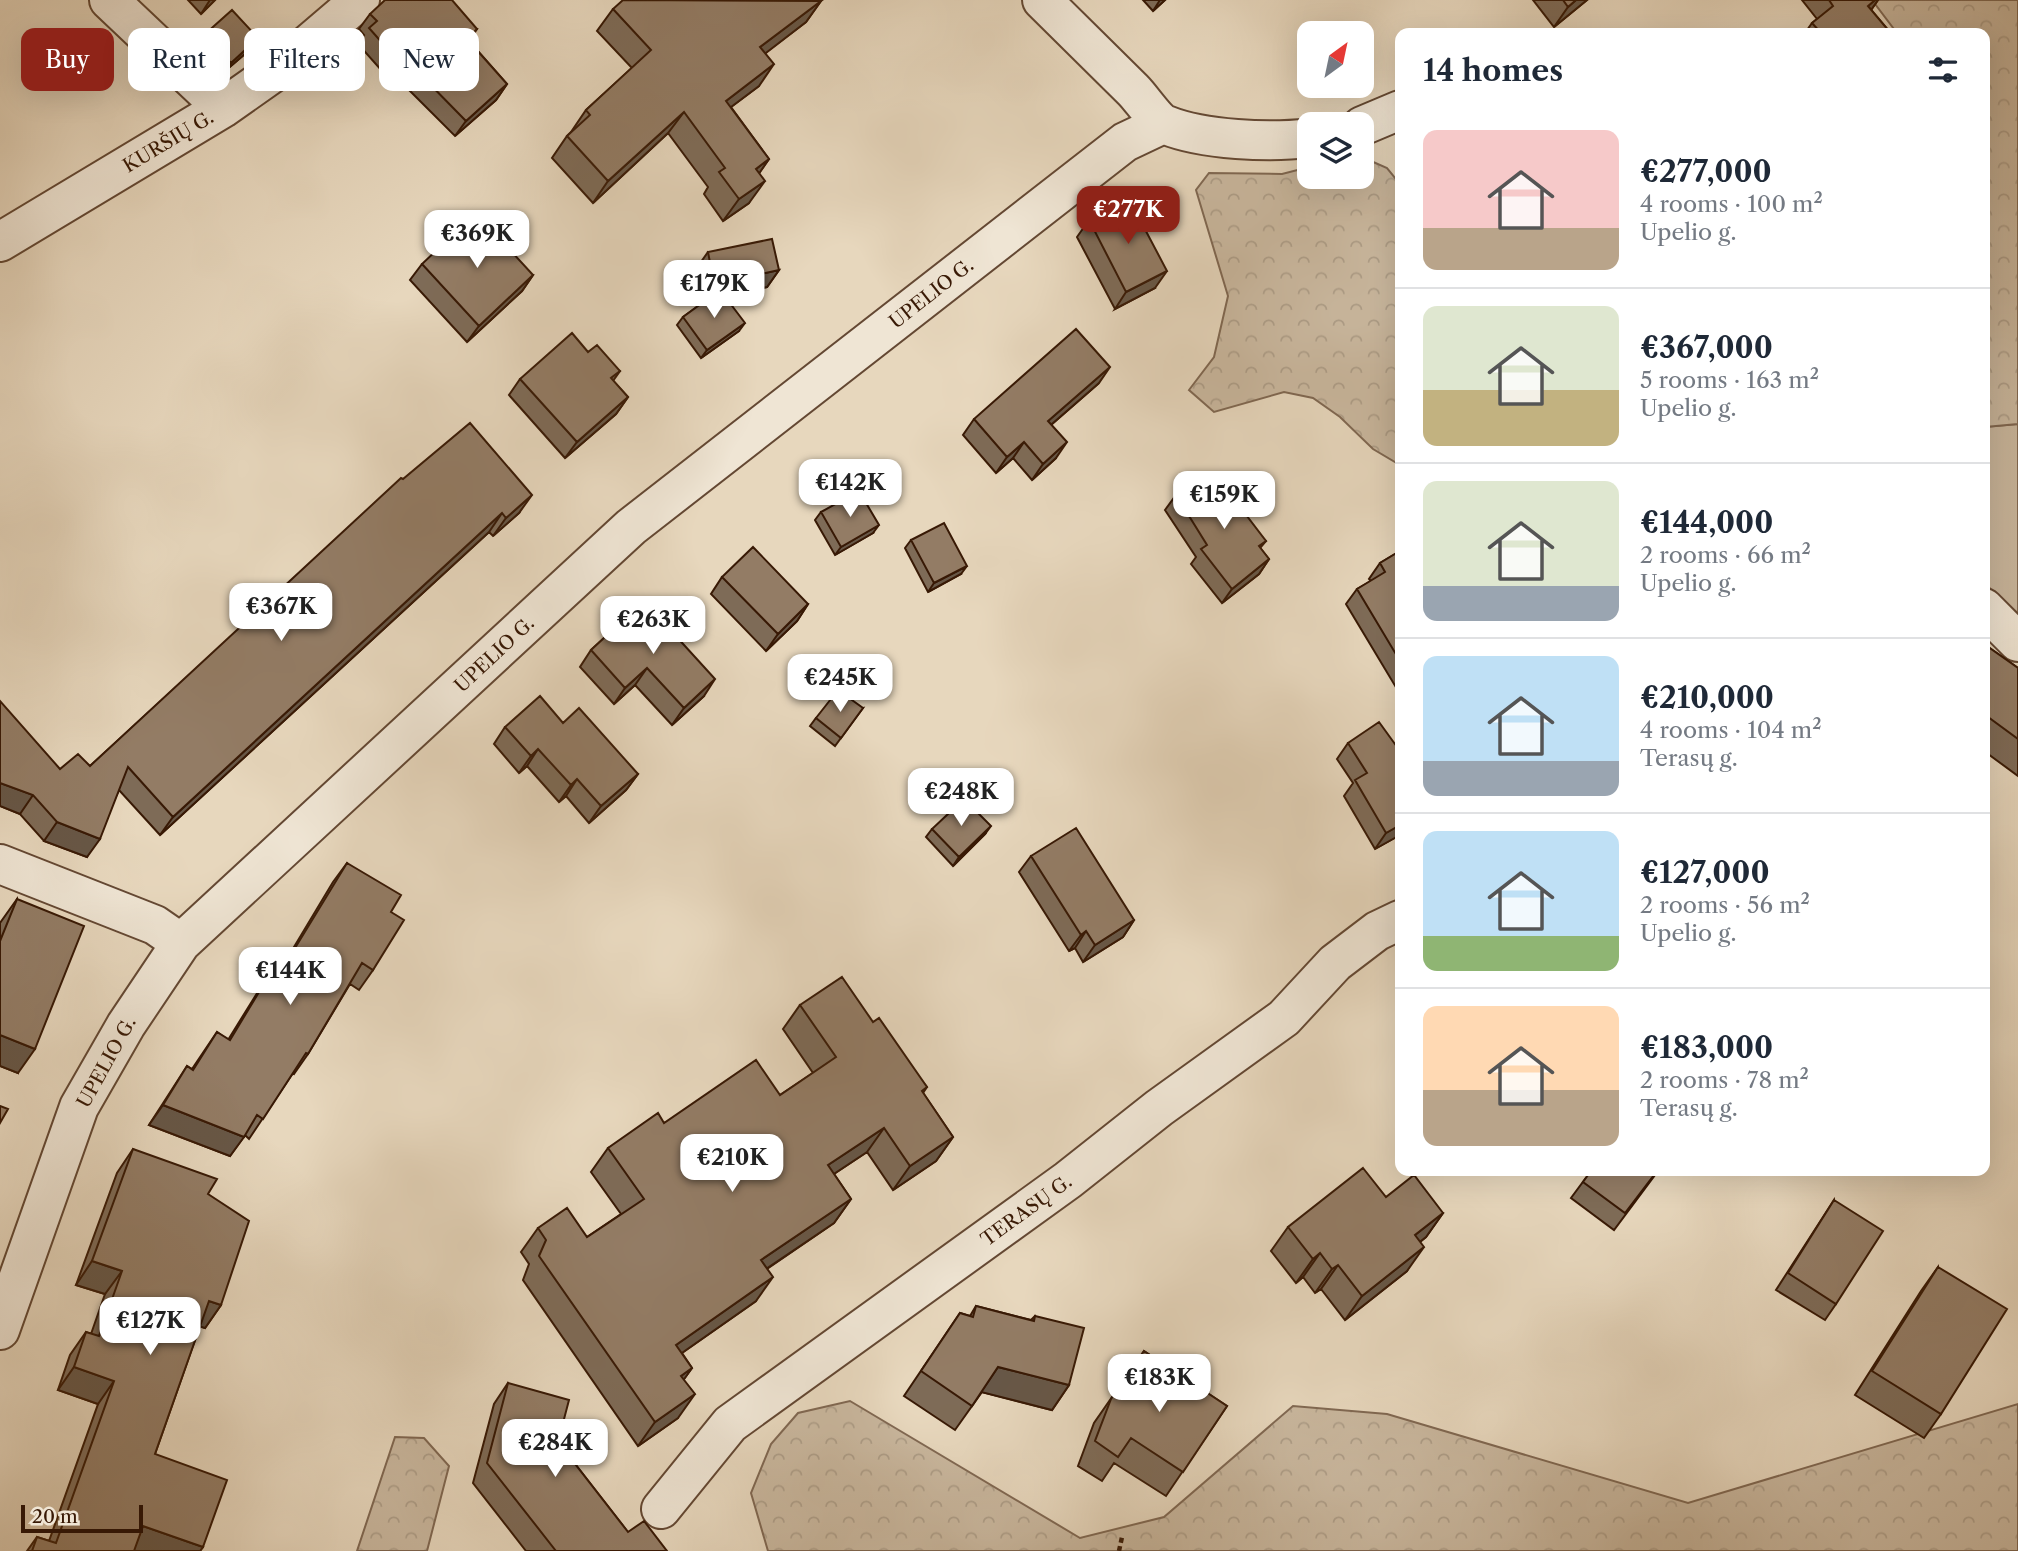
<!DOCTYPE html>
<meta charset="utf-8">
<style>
body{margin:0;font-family:"Libre Caslon Text",serif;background:#f2f2f3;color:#1f2937;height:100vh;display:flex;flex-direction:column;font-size:26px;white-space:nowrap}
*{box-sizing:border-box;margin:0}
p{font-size:23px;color:#747a83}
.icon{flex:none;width:38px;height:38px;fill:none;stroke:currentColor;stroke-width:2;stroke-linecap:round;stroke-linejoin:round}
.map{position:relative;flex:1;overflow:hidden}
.side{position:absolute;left:1395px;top:28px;width:595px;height:1148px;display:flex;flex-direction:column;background:#fff;border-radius:14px;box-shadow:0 7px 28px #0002}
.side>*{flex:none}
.hud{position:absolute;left:21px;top:28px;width:665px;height:63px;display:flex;gap:14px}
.needle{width:46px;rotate:33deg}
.fabs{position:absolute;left:1297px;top:21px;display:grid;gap:14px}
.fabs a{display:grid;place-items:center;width:77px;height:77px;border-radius:14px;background:#fff;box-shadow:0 7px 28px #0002;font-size:35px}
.scale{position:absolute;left:21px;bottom:18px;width:122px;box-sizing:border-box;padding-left:7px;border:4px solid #381905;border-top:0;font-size:19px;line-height:24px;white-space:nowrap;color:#381905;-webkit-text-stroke:5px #efe5d4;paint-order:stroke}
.price{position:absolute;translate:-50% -60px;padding:0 16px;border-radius:14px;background:#fff;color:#222;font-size:23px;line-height:46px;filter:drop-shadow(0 2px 4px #0008)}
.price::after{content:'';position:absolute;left:50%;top:42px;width:21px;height:16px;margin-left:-10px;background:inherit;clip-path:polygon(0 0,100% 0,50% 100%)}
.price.on{background:#8f2418;color:#fff}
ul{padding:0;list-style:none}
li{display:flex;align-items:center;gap:21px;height:175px;padding:0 28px}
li+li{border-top:2px solid #e0e1e3}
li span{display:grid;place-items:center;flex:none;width:196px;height:140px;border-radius:14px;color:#555}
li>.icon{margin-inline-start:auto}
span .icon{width:84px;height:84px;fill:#fffc;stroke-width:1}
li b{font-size:30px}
h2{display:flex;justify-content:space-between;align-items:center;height:84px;padding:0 28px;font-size:30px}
.tag{padding:0 24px;border-radius:14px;background:#fff;box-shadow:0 7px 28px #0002;font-size:24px;line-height:63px}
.tag.on{background:#8f2418;color:#fff}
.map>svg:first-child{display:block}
</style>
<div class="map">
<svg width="2018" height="1551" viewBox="0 0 2018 1551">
<defs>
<pattern id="forest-crowns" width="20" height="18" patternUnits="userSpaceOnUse" patternTransform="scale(1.75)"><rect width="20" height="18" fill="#c9b79e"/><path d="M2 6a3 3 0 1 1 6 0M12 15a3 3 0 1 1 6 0" fill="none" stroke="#ad9d87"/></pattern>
</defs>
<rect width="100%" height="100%" fill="#e7d7bd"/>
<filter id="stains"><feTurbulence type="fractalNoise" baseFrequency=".00286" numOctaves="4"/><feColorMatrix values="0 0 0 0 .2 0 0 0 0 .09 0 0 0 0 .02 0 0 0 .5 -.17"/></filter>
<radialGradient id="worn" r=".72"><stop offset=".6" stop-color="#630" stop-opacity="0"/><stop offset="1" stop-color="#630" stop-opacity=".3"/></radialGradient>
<path fill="#c9b79e" stroke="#806852" stroke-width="2" d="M 2018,424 L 2018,619 L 1985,583 L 1985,427 Z"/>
<path fill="url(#forest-crowns)" stroke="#806852" stroke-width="2" d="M 1872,0 L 2018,0 L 2018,424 L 1985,427 L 1984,33 L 1897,33 Z
M 1362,157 L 1387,168 L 1400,184 L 1400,465 L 1373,449 L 1340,417 L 1313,398 L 1284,392 L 1214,412 L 1189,390 L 1214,357 L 1228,296 L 1196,190 L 1209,173 L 1282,174 L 1309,167 L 1309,177 L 1362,177 Z
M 850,1401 L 1080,1538 L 1164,1517 L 1293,1406 L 1387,1414 L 1688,1503 L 2018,1404 L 2018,1551 L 768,1551 L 751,1493 L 771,1444 L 798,1413 Z
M 395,1437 L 424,1438 L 449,1466 L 427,1551 L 357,1551 Z"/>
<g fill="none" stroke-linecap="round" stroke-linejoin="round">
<defs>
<path id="minor" d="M 109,0 L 223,108
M 1042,0 C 1072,30 1103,60 1133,90 C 1142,99 1156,121 1166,125 C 1203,140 1270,143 1309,138
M 1362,126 L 1400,110
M 0,242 L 223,108 L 284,65 L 360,0
M 1984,608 L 2018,642
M 0,864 L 155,925 L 181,943
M 0,1330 L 79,1107 L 126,1025 L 181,943 L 631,527 L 1125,142 L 1163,124
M 661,1509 L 730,1424 L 1068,1180 L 1159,1108 L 1284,1018 L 1335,963 L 1377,931 L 1400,920"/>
</defs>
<use href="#minor" stroke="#644833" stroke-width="42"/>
<path stroke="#381905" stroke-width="4.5" stroke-dasharray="5 3.5" stroke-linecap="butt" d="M 1119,1551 L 1122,1537"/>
<use href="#minor" stroke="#efe5d4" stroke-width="38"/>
</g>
<path fill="#7e6b57" stroke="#381905" stroke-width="2" d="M 188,0 L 215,0 L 201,14 Z
M 1143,0 L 1165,0 L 1153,11 Z
M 1533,0 L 1587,0 L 1554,27 Z
M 1802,0 L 1878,0 L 1871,10 L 1889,31 L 1887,33 L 1805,33 L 1812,23 L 1817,19 Z
M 821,1 L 806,22 L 765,53 L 759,86 L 731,107 L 769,159 L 759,173 L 749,203 L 723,221 L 704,194 L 708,187 L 668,133 L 593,203 L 552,158 L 567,136 L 571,132 L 586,110 L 632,68 L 597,31 L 613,9 Z
M 370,14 L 477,29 L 469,41 L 507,84 L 496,100 L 455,136 L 403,84 L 398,89 L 358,44 L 364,35 L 359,29 Z
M 205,34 L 253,47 L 225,71 L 200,42 Z
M 1089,220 L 1155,288 L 1115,309 L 1077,237 Z
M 708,252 L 779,270 L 767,287 L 725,296 L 739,331 L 701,358 L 677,325 L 683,317 L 708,299 L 702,300 L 696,269 Z
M 422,264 L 533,275 L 522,291 L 467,342 L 410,280 Z
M 588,352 L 620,371 L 613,381 L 628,397 L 616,414 L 565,458 L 509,395 L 520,379 Z
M 1099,383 L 1051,425 L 1056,458 L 1032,480 L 1013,458 L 996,473 L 963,435 L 974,419 Z
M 403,479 L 519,513 L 493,536 L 489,532 L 160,835 L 119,790 L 87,857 L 44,841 L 20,814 L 0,806 L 60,769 L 90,766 Z
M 1210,486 L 1216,491 L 1266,541 L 1260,548 L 1269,559 L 1259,574 L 1222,603 L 1191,564 L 1196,557 L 1165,510 L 1176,495 Z
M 821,512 L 873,533 L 835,555 L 815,520 Z
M 911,540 L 961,574 L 928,592 L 905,548 Z
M 1400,551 L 1400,694 L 1346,604 L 1357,589 L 1371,581 L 1369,579 L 1380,563 Z
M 722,577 L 808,604 L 797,621 L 766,651 L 711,594 Z
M 644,601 L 704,696 L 672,725 L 635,685 L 614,704 L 580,667 L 591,650 Z
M 1984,644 L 2018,668 L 2018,776 L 1984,751 Z
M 863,708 L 835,746 L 810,726 L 816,718 Z
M 563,723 L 638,774 L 626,790 L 589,823 L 566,796 L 559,802 L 527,766 L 519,773 L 494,744 L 505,727 Z
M 1348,743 L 1400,751 L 1400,835 L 1375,849 L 1344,796 L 1353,783 L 1337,759 Z
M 932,829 L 985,834 L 953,866 L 926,837 Z
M 1031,856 L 1134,920 L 1123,937 L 1083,962 L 1075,948 L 1069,951 L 1019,872 Z
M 347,863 L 391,912 L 373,970 L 359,990 L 350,984 L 308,1054 L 294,1074 L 293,1073 L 249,1139 L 245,1135 L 230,1156 L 149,1125 L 187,1066 L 192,1069 L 217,1032 L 228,1040 L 272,969 L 285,949 L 291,952 L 333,882 Z
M 17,899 L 18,1073 L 0,1066 L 0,923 Z
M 800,1005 L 873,1022 L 927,1087 L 923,1093 L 953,1137 L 936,1161 L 893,1190 L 867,1152 L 834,1174 L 851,1199 L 834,1223 L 767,1269 L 756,1301 L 682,1353 L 692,1368 L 684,1379 L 678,1418 L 638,1446 L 523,1280 L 529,1264 L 521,1252 L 538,1228 L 587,1237 L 621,1214 L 591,1172 L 608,1148 L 664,1123 L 780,1095 L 813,1073 L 783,1029 Z
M 133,1149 L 208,1194 L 221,1305 L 205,1328 L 200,1326 L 155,1454 L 203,1547 L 200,1551 L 27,1551 L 37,1537 L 49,1541 L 98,1404 L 58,1390 L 70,1355 L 86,1332 L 91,1334 L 105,1294 L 76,1285 L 117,1173 Z
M 1591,1171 L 1658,1171 L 1614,1230 L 1571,1198 Z
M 1386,1197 L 1443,1213 L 1426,1237 L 1420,1242 L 1407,1271 L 1345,1320 L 1321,1289 L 1315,1293 L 1303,1277 L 1296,1283 L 1271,1251 L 1288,1227 Z
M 1834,1200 L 1836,1304 L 1825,1320 L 1776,1290 Z
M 1938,1267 L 1941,1414 L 1924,1438 L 1855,1395 L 1921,1291 Z
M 976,1306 L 1031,1320 L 1035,1316 L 1069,1385 L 1052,1410 L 982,1392 L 955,1430 L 904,1396 L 960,1313 L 970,1316 Z
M 1144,1351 L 1227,1406 L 1166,1496 L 1114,1463 L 1102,1481 L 1078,1466 L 1094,1423 Z
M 508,1383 L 558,1442 L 628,1532 L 667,1551 L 526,1551 L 473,1483 L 494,1404 Z"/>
<path fill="#675747" stroke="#381905" stroke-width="2" d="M 210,0 L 215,0 L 201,14 Z
M 1160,0 L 1165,0 L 1153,11 Z
M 1576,0 L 1587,0 L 1554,27 L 1568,7 Z
M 1875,0 L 1878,0 L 1869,13 L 1868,6 Z
M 821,1 L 806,22 L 745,69 L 760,47 Z
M 258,38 L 253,47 L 225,71 L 231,63 Z
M 774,64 L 759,86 L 711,122 L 726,101 Z
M 414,68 L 403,84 L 398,89 L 409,73 Z
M 507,84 L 496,100 L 455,136 L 466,121 Z
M 684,112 L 668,133 L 593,203 L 608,181 Z
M 769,159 L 754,181 L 756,169 Z
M 765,181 L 749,203 L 723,221 L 739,199 Z
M 779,270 L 767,287 L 702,300 L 714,284 Z
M 1167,271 L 1155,288 L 1115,309 L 1126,292 Z
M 533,275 L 522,291 L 467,342 L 479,326 Z
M 745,323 L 739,331 L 701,358 L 707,350 Z
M 1110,367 L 1099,383 L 1037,437 L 1048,421 Z
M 628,397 L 616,414 L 565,458 L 577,442 Z
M 1024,442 L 1013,458 L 996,473 L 1007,457 Z
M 1067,442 L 1056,458 L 1032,480 L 1043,464 Z
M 532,495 L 519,513 L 493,536 L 506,518 Z
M 502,513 L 489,532 L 160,835 L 173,817 Z
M 879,525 L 873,533 L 835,555 L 841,547 Z
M 1269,559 L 1259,574 L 1222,603 L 1232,589 Z
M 967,566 L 961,574 L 928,592 L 934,583 Z
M 808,604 L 797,621 L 766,651 L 778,634 Z
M 647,668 L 635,685 L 614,704 L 625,688 Z
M 715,679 L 704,696 L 672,725 L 684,708 Z
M 538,749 L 527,766 L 519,773 L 531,756 Z
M 638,774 L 626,790 L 589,823 L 601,806 Z
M 577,779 L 566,796 L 559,802 L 571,785 Z
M 0,783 L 33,795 L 20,814 L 0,806 Z
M 57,822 L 100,839 L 87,857 L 44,841 Z
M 1400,825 L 1400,835 L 1375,849 L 1386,833 Z
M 991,826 L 985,834 L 953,866 L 959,857 Z
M 1134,920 L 1123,937 L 1083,962 L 1095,945 Z
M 1086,931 L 1075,948 L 1069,951 L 1081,935 Z
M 0,1035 L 35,1049 L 18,1073 L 0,1066 Z
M 163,1105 L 244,1137 L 230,1156 L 149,1125 Z
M 884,1128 L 867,1152 L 811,1189 L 828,1165 Z
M 953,1137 L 936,1161 L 893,1190 L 910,1166 Z
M 851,1199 L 834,1223 L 744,1284 L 761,1260 Z
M 1443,1213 L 1426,1237 L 1398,1259 L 1415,1235 Z
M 1424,1247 L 1407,1271 L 1345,1320 L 1362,1296 Z
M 1320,1253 L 1303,1277 L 1296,1283 L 1313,1259 Z
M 92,1261 L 122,1271 L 105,1294 L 76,1285 Z
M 1338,1265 L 1321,1289 L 1315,1293 L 1332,1269 Z
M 773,1277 L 756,1301 L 659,1369 L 676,1345 Z
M 209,1301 L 221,1305 L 205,1328 L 192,1324 Z
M 74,1367 L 114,1381 L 98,1404 L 58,1390 Z
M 998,1367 L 1069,1385 L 1052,1410 L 981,1392 Z
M 692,1368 L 675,1392 L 681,1376 Z
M 695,1394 L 678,1418 L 638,1446 L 655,1422 Z
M 143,1526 L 203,1547 L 200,1551 L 133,1551 Z"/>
<path fill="#937c65" stroke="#381905" stroke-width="2" d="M 385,0 L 452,0 L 477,29 L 467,39 L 507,84 L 466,121 L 414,68 L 409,73 L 369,28 L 377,21 L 370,14 Z
M 623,0 L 821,1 L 760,47 L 774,64 L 726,101 L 769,159 L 756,169 L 765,181 L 739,199 L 719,172 L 725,168 L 684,112 L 608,181 L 567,136 L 590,115 L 586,110 L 651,50 L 613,9 Z
M 1563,0 L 1576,0 L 1568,7 Z
M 1829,0 L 1875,0 L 1868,6 L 1889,31 L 1886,33 L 1821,33 L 1812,23 L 1833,6 Z
M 232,10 L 258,38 L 231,63 L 205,34 Z
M 1129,199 L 1167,271 L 1126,292 L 1089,220 Z
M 476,213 L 533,275 L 479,326 L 422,264 Z
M 772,239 L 779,270 L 714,284 L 708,252 Z
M 720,290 L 745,323 L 707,350 L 683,317 Z
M 1076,329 L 1110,367 L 1048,421 L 1067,442 L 1043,464 L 1024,442 L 1007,457 L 974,419 Z
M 572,333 L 588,352 L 597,345 L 620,371 L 611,378 L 628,397 L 577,442 L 520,379 Z
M 470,423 L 532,495 L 506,518 L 502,513 L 173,817 L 128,767 L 100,839 L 57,822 L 33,795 L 0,783 L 0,701 L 60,769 L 78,754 L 90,766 L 401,478 L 403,479 Z
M 1204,477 L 1210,486 L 1211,485 L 1216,491 L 1224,486 L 1266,541 L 1259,546 L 1269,559 L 1232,589 L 1201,549 L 1207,545 L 1176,495 Z
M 859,491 L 879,525 L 841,547 L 821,512 Z
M 944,523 L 967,566 L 934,583 L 911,540 Z
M 753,547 L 808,604 L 778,634 L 722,577 Z
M 1400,551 L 1400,661 L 1357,589 L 1385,572 L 1380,563 Z
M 644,601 L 715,679 L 684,708 L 647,668 L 625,688 L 591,650 Z
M 1984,644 L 2018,668 L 2018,739 L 1984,714 Z
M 838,690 L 863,708 L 841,738 L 816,718 Z
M 540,696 L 563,723 L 579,708 L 638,774 L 601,806 L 577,779 L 571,785 L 538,749 L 531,756 L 505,727 Z
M 1379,722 L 1400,751 L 1400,825 L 1386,833 L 1355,780 L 1367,773 L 1348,743 Z
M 964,799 L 991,826 L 959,857 L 932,829 Z
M 1076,828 L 1134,920 L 1095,945 L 1086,931 L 1081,935 L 1031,856 Z
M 347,863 L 401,895 L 391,912 L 404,920 L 373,970 L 362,963 L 308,1054 L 306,1053 L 263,1119 L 257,1115 L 244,1137 L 163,1105 L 187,1066 L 193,1070 L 217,1032 L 230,1040 L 285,949 L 292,953 Z
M 17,899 L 84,926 L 35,1049 L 0,1035 L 0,941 Z
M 842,977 L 873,1022 L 879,1018 L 927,1087 L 922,1091 L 953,1137 L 910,1166 L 884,1128 L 828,1165 L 851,1199 L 761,1260 L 773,1277 L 676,1345 L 692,1368 L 681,1376 L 695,1394 L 655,1422 L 539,1256 L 546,1240 L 538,1228 L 567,1208 L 587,1237 L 644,1199 L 608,1148 L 658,1113 L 664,1123 L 756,1060 L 780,1095 L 836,1057 L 800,1005 Z
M 0,1106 L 8,1109 L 0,1123 Z
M 133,1149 L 217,1179 L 208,1194 L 249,1221 L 221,1305 L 209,1301 L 155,1454 L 227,1480 L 203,1547 L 143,1526 L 134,1551 L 32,1551 L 37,1537 L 56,1543 L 114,1381 L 74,1367 L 86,1332 L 99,1336 L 122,1271 L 92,1261 Z
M 1363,1168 L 1386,1197 L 1414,1175 L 1443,1213 L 1415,1235 L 1424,1247 L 1362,1296 L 1338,1265 L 1332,1269 L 1320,1253 L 1313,1259 L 1288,1227 Z
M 1591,1171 L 1657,1171 L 1625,1213 L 1583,1182 Z
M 1834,1200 L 1883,1231 L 1836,1304 L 1788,1273 Z
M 1938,1267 L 2007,1309 L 1941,1414 L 1872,1371 Z
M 976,1306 L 1034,1321 L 1035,1316 L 1084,1328 L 1069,1385 L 998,1367 L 972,1406 L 921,1371 L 960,1313 L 973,1317 Z
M 1144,1351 L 1227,1406 L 1183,1472 L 1131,1438 L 1118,1457 L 1095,1441 L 1111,1399 Z
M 508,1383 L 569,1400 L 558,1442 L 628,1532 L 644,1521 L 667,1551 L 556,1551 L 487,1463 Z"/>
<g text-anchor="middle" stroke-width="6" stroke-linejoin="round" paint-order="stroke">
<g font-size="19" fill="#381905" stroke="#efe5d4">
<text transform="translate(168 141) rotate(-31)" y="7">KURŠIŲ G.</text>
<text transform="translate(931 293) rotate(-38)" y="7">UPELIO G.</text>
<text transform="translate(494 654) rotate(-43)" y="7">UPELIO G.</text>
<text transform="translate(106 1062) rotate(-61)" y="7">UPELIO G.</text>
<text transform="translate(1026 1210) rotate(-36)" y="7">TERASŲ G.</text>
</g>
</g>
<rect width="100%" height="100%" filter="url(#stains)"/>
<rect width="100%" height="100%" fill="url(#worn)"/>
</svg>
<div class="fabs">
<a><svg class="needle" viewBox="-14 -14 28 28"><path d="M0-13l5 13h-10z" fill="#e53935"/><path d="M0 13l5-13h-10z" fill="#747a83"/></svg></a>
<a><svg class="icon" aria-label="layers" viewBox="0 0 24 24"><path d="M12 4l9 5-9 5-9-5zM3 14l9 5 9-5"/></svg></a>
</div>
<div class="scale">20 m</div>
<b class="price on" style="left:1128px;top:246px">€277K</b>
<b class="price" style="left:477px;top:270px">€369K</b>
<b class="price" style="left:714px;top:320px">€179K</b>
<b class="price" style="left:850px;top:519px">€142K</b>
<b class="price" style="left:1224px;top:531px">€159K</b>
<b class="price" style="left:281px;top:643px">€367K</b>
<b class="price" style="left:653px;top:656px">€263K</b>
<b class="price" style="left:840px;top:714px">€245K</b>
<b class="price" style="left:961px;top:828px">€248K</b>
<b class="price" style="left:290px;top:1007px">€144K</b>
<b class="price" style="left:732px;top:1194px">€210K</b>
<b class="price" style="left:150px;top:1357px">€127K</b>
<b class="price" style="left:1159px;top:1414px">€183K</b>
<b class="price" style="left:555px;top:1479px">€284K</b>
<div class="hud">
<a class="tag on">Buy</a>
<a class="tag">Rent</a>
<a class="tag">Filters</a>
<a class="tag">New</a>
</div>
<section class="side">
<h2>14 homes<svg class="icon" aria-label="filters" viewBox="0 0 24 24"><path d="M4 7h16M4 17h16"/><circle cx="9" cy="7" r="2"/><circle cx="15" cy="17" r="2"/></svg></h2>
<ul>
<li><span style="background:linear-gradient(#f6c9c9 70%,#b9a48a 0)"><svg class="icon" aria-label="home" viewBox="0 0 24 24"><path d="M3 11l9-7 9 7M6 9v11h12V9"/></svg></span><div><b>€277,000</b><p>4 rooms · 100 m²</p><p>Upelio g.</p></div></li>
<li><span style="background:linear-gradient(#dfe7d0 60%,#c2b280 0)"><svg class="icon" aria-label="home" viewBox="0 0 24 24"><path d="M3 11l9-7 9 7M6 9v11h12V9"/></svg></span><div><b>€367,000</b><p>5 rooms · 163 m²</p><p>Upelio g.</p></div></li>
<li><span style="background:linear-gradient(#dfe7d0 75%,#9aa5b1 0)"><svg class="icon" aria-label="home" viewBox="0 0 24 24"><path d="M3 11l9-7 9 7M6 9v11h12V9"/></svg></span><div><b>€144,000</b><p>2 rooms · 66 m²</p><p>Upelio g.</p></div></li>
<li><span style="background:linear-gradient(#bfe0f5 75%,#9aa5b1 0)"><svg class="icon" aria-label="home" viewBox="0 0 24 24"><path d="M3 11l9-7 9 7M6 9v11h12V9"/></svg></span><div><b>€210,000</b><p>4 rooms · 104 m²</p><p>Terasų g.</p></div></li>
<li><span style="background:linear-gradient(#bfe0f5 75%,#8fb573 0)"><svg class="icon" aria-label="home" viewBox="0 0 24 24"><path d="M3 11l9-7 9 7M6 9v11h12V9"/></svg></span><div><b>€127,000</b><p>2 rooms · 56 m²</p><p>Upelio g.</p></div></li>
<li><span style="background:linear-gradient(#ffd9b3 60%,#b9a48a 0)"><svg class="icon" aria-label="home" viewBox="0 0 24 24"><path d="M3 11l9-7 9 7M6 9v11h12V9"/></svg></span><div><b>€183,000</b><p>2 rooms · 78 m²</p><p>Terasų g.</p></div></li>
</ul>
</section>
</div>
